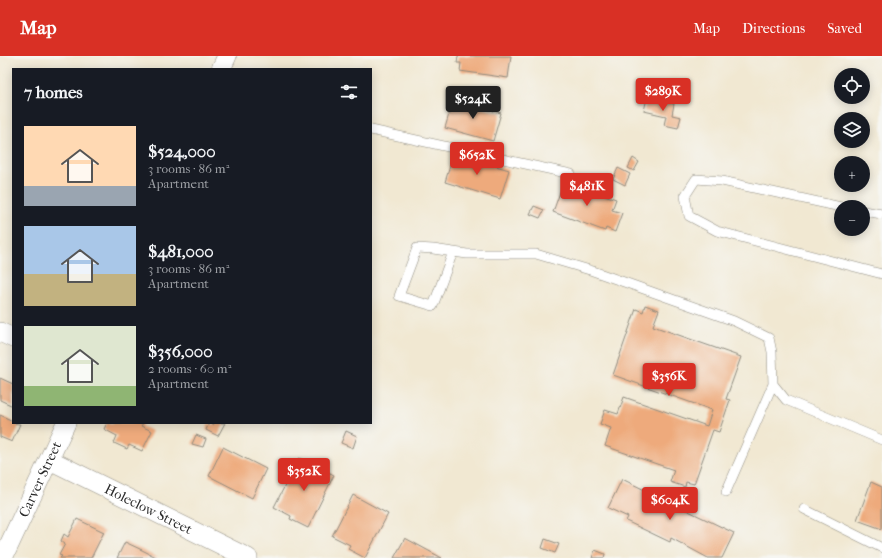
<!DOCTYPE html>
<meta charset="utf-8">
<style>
body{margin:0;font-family:"IM FELL French Canon",serif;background:#242831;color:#f1f3f6;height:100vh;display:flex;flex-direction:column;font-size:15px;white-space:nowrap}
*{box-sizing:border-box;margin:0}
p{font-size:13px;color:#9ea1a6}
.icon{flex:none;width:22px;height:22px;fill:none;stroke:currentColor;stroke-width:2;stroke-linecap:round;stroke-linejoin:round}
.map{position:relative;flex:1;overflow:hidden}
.side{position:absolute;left:12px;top:12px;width:360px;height:356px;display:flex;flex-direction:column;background:#171b24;border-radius:0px;box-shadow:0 2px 10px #0003}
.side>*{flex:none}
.fabs{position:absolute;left:834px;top:12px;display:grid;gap:8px}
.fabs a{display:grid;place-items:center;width:36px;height:36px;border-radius:50%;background:#171b24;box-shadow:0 2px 10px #0003;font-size:20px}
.price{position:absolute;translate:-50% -34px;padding:0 9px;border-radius:4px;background:#d93025;color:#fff;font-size:13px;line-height:26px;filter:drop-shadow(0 1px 2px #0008)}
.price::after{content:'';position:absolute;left:50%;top:24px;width:12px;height:9px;margin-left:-6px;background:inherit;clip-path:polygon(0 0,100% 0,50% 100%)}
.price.selected{background:#222;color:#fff}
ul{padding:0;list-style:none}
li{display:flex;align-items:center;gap:12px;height:100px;padding:0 12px}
li span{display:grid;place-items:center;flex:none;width:112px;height:80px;border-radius:0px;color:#555}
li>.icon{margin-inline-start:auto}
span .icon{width:48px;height:48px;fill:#fffc;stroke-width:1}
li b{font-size:17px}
h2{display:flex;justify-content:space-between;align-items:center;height:48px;padding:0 12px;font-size:17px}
header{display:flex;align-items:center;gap:24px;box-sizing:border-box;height:56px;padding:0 20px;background:#d93025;color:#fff}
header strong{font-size:19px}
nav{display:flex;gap:22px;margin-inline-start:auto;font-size:14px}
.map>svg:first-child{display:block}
</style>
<header>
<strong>Map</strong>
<nav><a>Map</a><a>Directions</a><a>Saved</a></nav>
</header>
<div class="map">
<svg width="882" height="502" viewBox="0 0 882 502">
<rect width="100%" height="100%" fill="#f6f6f2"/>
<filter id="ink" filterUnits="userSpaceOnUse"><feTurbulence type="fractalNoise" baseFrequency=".025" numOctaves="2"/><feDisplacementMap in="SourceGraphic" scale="8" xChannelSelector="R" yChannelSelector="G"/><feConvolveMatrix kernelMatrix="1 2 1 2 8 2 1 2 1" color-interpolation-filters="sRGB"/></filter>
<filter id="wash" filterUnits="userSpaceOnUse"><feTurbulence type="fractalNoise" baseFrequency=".012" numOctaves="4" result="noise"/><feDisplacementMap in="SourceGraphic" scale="16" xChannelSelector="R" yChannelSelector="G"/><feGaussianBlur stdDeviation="0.9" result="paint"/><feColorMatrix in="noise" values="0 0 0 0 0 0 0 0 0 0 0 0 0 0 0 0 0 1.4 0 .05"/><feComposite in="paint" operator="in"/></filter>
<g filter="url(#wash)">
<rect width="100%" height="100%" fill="#f1e8d2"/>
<g id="blocks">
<path fill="#eeaa7b" d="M 458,0 L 511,0 L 508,22 L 460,15 L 461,7 L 457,7 Z
M 647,42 L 674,48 L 672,59 L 681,61 L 678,72 L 664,69 L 666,60 L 644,55 Z
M 453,44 L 501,57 L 493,85 L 445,72 Z
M 454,97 L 509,114 L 500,143 L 445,126 Z
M 633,102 L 639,106 L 634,115 L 628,112 Z
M 618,112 L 630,118 L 625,129 L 613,123 Z
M 564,125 L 616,143 L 612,154 L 622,157 L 615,176 L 606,172 L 605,175 L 553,156 Z
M 534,150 L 544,154 L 540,162 L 530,158 Z
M 645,249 L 659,254 L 653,270 L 741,301 L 726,343 L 730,344 L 719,376 L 713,374 L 694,428 L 686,426 L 685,431 L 670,426 L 674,414 L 605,390 L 611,372 L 600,368 L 605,354 L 618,358 L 624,341 L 707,370 L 712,354 L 613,319 L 636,253 L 643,256 Z
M 0,322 L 13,328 L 13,350 L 0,344 Z
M 0,359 L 13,365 L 13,367 L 20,368 L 12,386 L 0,381 Z
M 107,367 L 143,367 L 141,370 L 152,375 L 142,395 L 129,389 L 127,393 L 114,387 L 117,380 L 104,373 Z
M 209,367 L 213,369 L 214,367 L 225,367 L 218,380 L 206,374 Z
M 346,375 L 357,380 L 353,392 L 341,387 Z
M 196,379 L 206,383 L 203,391 L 192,388 Z
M 223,391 L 266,413 L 252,442 L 209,420 Z
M 299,402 L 334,419 L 308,472 L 290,463 L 291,460 L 274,451 Z
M 622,423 L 734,477 L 722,502 L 708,502 L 671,482 L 670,486 L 626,465 L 628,461 L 608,452 Z
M 871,426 L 882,431 L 882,473 L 857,464 Z
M 353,439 L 388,458 L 365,502 L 348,493 L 350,489 L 332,480 Z
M 77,463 L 104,476 L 91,502 L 60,502 L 62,500 L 59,499 L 65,488 L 61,485 L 64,478 L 68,481 Z
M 405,482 L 427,494 L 442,502 L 394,502 Z
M 545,483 L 559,488 L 555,497 L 542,492 Z
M 125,486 L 142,494 L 158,502 L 117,502 Z
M 595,494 L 605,498 L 604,502 L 592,502 Z"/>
</g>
</g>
<g filter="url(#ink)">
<use href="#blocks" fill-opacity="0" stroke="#8e8a7e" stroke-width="1"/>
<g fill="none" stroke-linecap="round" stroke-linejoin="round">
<defs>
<path id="lane" d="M 371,74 L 571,118
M 841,151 L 722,125 L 696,123 L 685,140 L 689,160 L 717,175 L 882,218
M 863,155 L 882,158
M 453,196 L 433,250 L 399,240 L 417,192 L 433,193 L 467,198 L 536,198 L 593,215 L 734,265 L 769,282 L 772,296 L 773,328 L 786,344 L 882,384
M 726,436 L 773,328
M 804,453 L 882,492"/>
<g id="street">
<path d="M 221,13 L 227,0"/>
<path d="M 0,276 L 13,282"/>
<path id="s1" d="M 50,404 L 248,502"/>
<path id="s2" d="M 3,502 L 66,367"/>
</g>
</defs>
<use href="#lane" stroke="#8e8a7e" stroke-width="10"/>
<use href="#street" stroke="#8e8a7e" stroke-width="20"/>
<use href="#lane" stroke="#fff" stroke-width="9"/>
<use href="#street" stroke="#fff" stroke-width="19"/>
</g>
</g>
<g text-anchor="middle" stroke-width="3" stroke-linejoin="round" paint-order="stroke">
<g font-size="14" fill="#2b2b2b" stroke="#f6f6f2">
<text dy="5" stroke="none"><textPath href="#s2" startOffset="87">Carver Street</textPath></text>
<text dy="5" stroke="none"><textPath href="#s1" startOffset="110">Holeclow Street</textPath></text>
</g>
</g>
</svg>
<div class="fabs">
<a><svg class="icon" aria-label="locate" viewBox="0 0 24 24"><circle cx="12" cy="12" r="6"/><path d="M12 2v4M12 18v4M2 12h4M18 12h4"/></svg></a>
<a><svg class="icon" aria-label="layers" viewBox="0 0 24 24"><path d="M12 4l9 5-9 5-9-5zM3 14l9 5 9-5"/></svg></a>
<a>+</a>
<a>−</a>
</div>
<b class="price" style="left:663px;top:56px">$289K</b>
<b class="price selected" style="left:473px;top:64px">$524K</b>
<b class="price" style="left:477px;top:120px">$652K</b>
<b class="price" style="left:587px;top:151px">$481K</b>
<b class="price" style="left:669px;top:341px">$356K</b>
<b class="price" style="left:304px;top:436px">$352K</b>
<b class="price" style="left:670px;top:465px">$604K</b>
<section class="side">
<h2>7 homes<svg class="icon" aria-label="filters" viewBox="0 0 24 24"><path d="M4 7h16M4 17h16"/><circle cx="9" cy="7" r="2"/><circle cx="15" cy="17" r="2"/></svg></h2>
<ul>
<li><span style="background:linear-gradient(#ffd9b3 75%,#9aa5b1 0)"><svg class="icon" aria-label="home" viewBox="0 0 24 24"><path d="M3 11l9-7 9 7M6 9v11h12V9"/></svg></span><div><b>$524,000</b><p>3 rooms · 86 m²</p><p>Apartment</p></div></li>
<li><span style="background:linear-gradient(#a9c7e8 60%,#c2b280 0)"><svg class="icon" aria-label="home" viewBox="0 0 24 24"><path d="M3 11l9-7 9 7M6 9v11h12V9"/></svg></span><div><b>$481,000</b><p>3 rooms · 86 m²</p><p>Apartment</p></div></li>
<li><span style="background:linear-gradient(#dfe7d0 75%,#8fb573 0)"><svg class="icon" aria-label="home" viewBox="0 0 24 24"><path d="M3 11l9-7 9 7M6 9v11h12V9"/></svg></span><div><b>$356,000</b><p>2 rooms · 60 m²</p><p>Apartment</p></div></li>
</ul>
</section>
</div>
